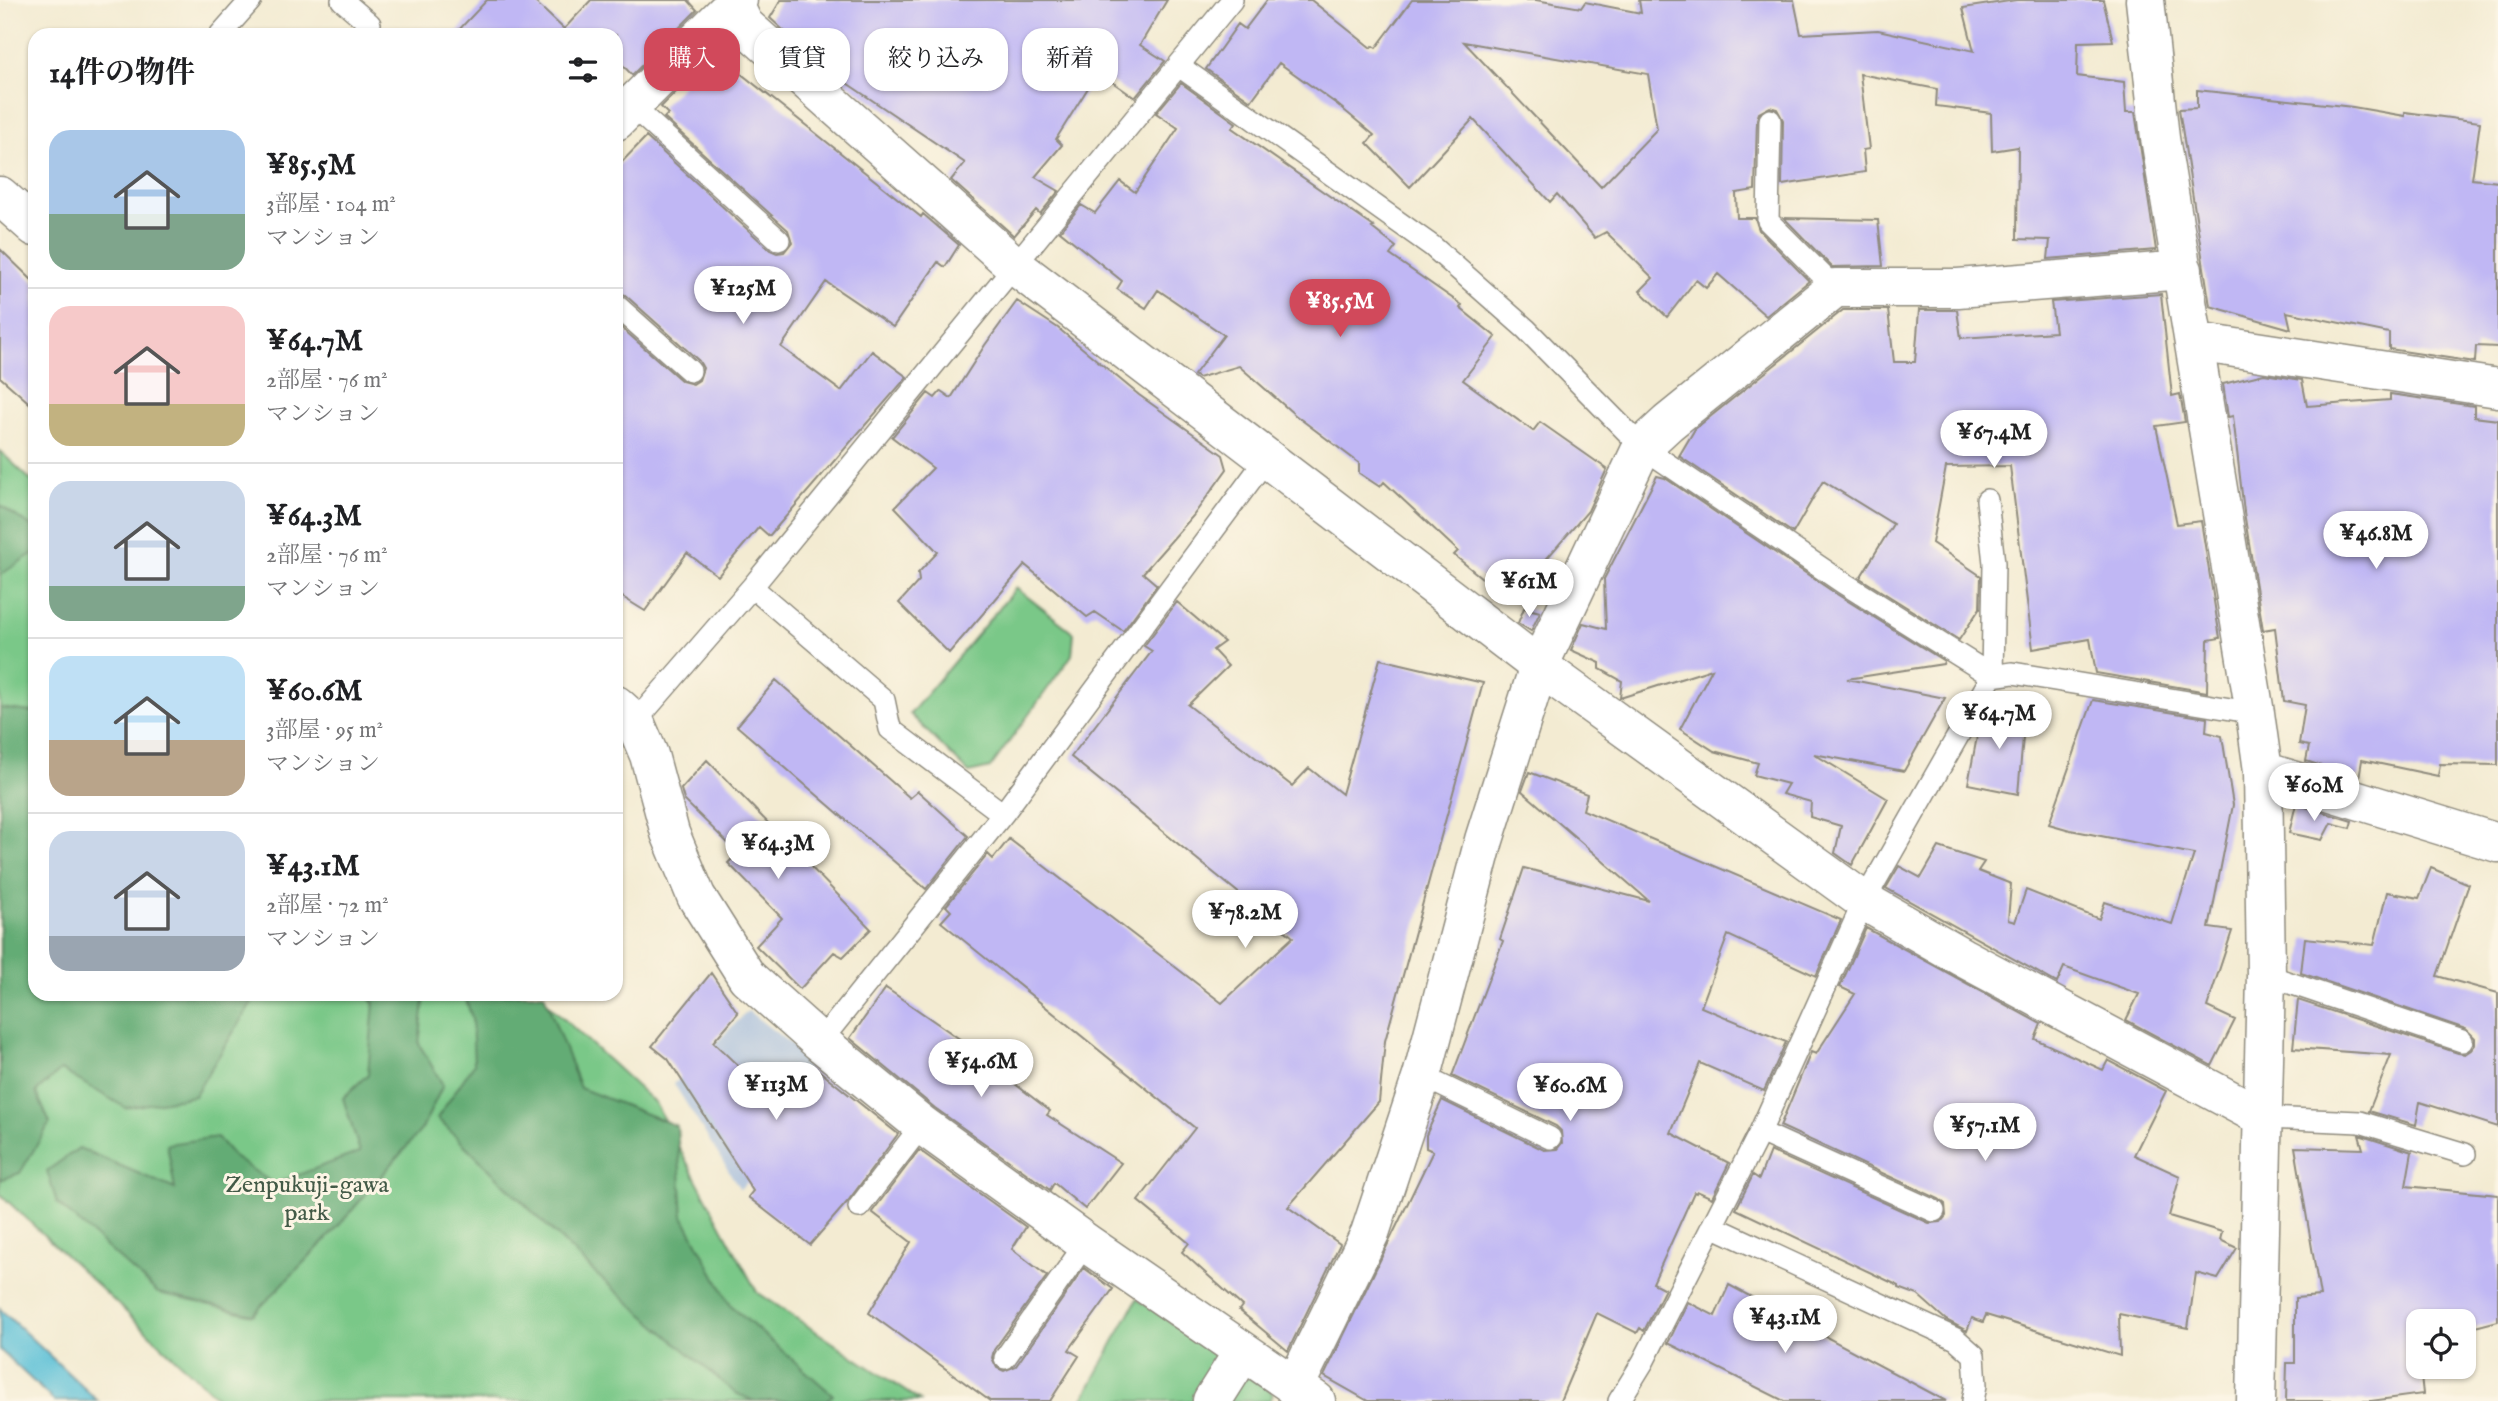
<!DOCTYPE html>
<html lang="ja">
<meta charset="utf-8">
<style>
body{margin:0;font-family:"IM FELL English","Noto Serif JP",serif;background:#f6f6f6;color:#202124;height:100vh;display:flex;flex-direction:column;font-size:26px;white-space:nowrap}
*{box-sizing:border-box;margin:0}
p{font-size:23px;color:#757577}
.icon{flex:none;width:38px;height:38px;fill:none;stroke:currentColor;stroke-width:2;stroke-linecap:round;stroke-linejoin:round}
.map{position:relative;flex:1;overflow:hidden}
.drawer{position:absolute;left:28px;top:28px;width:595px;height:973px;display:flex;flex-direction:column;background:#fff;border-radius:21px;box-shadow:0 2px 5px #0004}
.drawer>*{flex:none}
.top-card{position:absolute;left:644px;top:28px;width:665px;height:63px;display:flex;gap:14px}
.tools{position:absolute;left:2406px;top:1309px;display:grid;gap:14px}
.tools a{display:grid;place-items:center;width:70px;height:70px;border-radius:14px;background:#fff;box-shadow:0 2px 5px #0004;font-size:35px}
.price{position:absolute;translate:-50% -60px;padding:0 16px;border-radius:24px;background:#fff;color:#222;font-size:23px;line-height:46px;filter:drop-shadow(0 2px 4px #0008)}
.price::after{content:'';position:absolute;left:50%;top:42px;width:21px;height:16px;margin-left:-10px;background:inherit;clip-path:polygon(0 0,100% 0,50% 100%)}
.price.selected{background:#d1495b;color:#fff}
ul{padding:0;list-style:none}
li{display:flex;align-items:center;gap:21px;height:175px;padding:0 21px}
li+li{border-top:2px solid #e0e0e0}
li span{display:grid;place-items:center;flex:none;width:196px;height:140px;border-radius:21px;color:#555}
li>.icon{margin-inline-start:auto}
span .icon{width:84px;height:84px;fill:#fffc;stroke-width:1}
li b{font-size:30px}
h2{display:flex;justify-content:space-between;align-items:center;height:84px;padding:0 21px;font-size:30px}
.pill{padding:0 24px;border-radius:21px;background:#fff;box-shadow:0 2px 5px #0004;font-size:24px;line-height:63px}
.pill.selected{background:#d1495b;color:#fff}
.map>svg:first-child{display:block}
</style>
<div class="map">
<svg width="2498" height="1401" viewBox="0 0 2498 1401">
<rect width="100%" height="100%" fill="#fcf5e5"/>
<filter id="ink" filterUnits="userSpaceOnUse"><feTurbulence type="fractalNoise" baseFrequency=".0143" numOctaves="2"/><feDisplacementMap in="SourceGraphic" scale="14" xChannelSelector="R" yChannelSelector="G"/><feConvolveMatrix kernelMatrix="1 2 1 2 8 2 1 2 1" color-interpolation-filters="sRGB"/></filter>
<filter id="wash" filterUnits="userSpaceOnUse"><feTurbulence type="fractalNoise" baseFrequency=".00686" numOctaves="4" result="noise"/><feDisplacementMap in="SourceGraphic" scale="28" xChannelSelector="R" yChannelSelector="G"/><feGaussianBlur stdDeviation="1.57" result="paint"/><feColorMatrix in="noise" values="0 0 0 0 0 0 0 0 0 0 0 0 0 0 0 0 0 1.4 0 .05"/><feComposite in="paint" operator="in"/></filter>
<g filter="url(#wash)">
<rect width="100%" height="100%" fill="#f3ebd2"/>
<path fill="#b4c6dd" d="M 748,1011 L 843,1084 L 740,1189 L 674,1084 Z"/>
<path fill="#7ac888" stroke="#527a5a" stroke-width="2" d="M 0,451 L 35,484 L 35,994 L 537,994 L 655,1103 L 757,1292 L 920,1401 L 221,1401 L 0,1194 Z
M 1016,588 L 1074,633 L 1072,655 L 990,768 L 969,773 L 910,714 Z
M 1137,1299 L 1273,1393 L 1269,1401 L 1082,1401 Z"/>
<path fill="#63ac74" stroke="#476c50" stroke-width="2" d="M 0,505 L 35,529 L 35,552 L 0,575 Z
M 0,708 L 31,712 L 35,710 L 35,994 L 257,994 L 194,1096 L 126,1108 L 61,1070 L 36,1092 L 50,1123 L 20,1173 L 0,1180 Z
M 367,994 L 425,994 L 419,1044 L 443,1085 L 422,1129 L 335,1230 L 253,1315 L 158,1293 L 57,1203 L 47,1171 L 79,1148 L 175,1189 L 167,1144 L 217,1137 L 235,1158 L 274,1184 L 360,1152 L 343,1098 L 368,1074 L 374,1002 Z
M 464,994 L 544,994 L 580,1088 L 677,1126 L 683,1216 L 731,1306 L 833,1395 L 826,1401 L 754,1401 L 735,1393 L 596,1274 L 437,1118 L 474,1064 L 472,1018 Z"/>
<path fill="#59bfd7" stroke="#427581" stroke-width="2" d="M 0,1309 L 98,1401 L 54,1401 L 0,1350 Z"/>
<g id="blocks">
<path fill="#c0b7f4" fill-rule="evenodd" d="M 487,0 L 533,0 L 564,29 L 591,0 L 688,0 L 697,10 L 632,75 L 616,58 L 616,35 L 454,35 Z
M 781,0 L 1167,0 L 1140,45 L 1165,61 L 1135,98 L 1098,72 L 1056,139 L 1062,145 L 1035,177 L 1059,191 L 1040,214 L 1036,210 L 1014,236 L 951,180 L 965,163 L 826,69 L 770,18 Z
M 1267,0 L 1311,0 L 1371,48 L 1373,46 L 1376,48 L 1412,0 L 1536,0 L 1581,8 L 1585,2 L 1641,13 L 1639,0 L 1794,0 L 1801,34 L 1878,30 L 1974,51 L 1963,8 L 2016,0 L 2103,0 L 2113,41 L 2078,42 L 2077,76 L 2124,82 L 2126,112 L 2135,112 L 2156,250 L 2048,259 L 2050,240 L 2017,239 L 2018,147 L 1992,151 L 1991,113 L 1936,106 L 1937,89 L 1860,74 L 1869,149 L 1863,150 L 1865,172 L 1782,185 L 1783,120 L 1777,109 L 1770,107 L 1759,113 L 1757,119 L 1755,190 L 1736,193 L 1737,218 L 1755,218 L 1759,230 L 1809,281 L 1766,316 L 1718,274 L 1706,288 L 1696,280 L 1667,317 L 1640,291 L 1653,278 L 1606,232 L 1595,238 L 1557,194 L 1550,202 L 1473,119 L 1410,187 L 1367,143 L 1374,135 L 1338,105 L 1279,63 L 1251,101 L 1206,69 L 1238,24 L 1245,29 ZM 1464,42 L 1648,74 L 1657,129 L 1601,187 Z
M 715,53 L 921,217 L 923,214 L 959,245 L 945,267 L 938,262 L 893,327 L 826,282 L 781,347 L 841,391 L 872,351 L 907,377 L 769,536 L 759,527 L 718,576 L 687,553 L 645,611 L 616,593 L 616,323 L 682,381 L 693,384 L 699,380 L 703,368 L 699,361 L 625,295 L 616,292 L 616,168 L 646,137 L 770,250 L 777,253 L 784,252 L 792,242 L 788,230 L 664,118 L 668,114 L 661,107 Z
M 1181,83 L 1236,123 L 1232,128 L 1374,227 L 1372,228 L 1396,247 L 1390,255 L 1462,305 L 1460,308 L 1496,337 L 1463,380 L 1533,431 L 1540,422 L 1607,469 L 1588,511 L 1510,601 L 1454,555 L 1458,551 L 1384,482 L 1380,487 L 1359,473 L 1359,463 L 1295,415 L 1239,366 L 1198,378 L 1194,375 L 1224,335 L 1158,290 L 1146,308 L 1117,289 L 1122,281 L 1060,231 L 1081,205 L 1095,213 L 1120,181 L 1135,192 L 1178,128 L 1156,113 Z
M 2197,90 L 2353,107 L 2405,116 L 2405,112 L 2480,122 L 2472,179 L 2498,182 L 2498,347 L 2476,346 L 2475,362 L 2389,349 L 2389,333 L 2287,312 L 2291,329 L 2210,306 L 2179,109 L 2197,108 Z
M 1784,218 L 1878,220 L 1883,266 L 1832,267 Z
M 0,249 L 35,283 L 35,408 L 0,377 Z
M 2161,294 L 2172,396 L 2180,394 L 2185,422 L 2156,426 L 2177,524 L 2201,521 L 2220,638 L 2208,640 L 2207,692 L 2096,673 L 2090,639 L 2033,649 L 2010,466 L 1946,467 L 1932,543 L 1981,576 L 1980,608 L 1959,640 L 1860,578 L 1893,524 L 1823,481 L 1793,533 L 1679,456 L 1695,429 L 1843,310 L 1888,310 L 1894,362 L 1915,362 L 1919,310 L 1957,310 L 1961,338 L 2055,332 L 2051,302 Z
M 1017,301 L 1058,328 L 1139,395 L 1223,455 L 1227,469 L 1193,516 L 1143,573 L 1157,585 L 1123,631 L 1095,612 L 1087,617 L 1025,565 L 949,653 L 899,603 L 919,581 L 918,573 L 938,552 L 895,507 L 933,468 L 892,437 L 928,393 L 935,398 L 941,391 L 951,398 L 985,345 Z
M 2264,374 L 2302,380 L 2307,406 L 2390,400 L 2390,394 L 2474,406 L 2474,417 L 2498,420 L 2498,765 L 2440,764 L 2438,776 L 2362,760 L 2359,778 L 2306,761 L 2309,746 L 2299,744 L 2305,705 L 2284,701 L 2275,628 L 2263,630 L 2244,512 L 2233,416 L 2228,417 L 2223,384 Z
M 1657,476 L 1665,478 L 1835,593 L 1944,661 L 1943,664 L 1847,679 L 1945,698 L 1904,771 L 1814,754 L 1888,799 L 1852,865 L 1835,853 L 1841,826 L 1810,817 L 1811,802 L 1782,794 L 1788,784 L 1754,775 L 1758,763 L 1714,751 L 1680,729 L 1712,669 L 1620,698 L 1622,681 L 1600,669 L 1600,663 L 1571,650 L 1583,623 L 1606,629 L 1604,579 Z
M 1177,602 L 1224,642 L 1213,650 L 1228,666 L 1188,705 L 1292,786 L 1309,768 L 1342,794 L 1380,659 L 1483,683 L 1385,1041 L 1379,1102 L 1288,1207 L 1340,1244 L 1288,1351 L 1239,1310 L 1242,1306 L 1182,1252 L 1189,1243 L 1138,1201 L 1195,1128 L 941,922 L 951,911 L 946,906 L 988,854 L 993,859 L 1009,839 L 1222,1003 L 1293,937 L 1071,757 L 1152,651 L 1144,646 Z
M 1524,608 L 1540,612 L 1531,631 L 1518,623 Z
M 776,680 L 910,798 L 918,791 L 968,836 L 926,889 L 737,726 Z
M 2093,700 L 2207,718 L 2206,732 L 2222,736 L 2233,805 L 2209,928 L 2232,931 L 2207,1007 L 2235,1020 L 2212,1066 L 2126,1020 L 2139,994 L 2064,967 L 2057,983 L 1886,888 L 1899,866 L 1921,878 L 1939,847 L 1984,862 L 1978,871 L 2011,884 L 2008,920 L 2015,922 L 2026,890 L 2099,919 L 2105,902 L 2172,924 L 2194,854 L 2070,830 L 2049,824 Z
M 1989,707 L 2025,714 L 2018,794 L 1968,784 L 1979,726 Z
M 707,760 L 871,929 L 843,957 L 834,952 L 800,989 L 756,946 L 782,918 L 728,863 L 738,853 L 684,800 L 681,789 Z
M 1529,772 L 1587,794 L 1583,810 L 1841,920 L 1816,976 L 1728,935 L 1701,1007 L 1786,1042 L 1764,1091 L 1700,1063 L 1671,1133 L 1729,1163 L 1712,1198 L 1697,1191 L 1696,1193 L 1694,1192 L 1653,1283 L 1665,1289 L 1644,1331 L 1640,1328 L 1637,1333 L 1597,1313 L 1560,1401 L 1368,1401 L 1324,1376 L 1433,1151 L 1426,1148 L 1426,1135 L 1442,1100 L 1544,1150 L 1557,1149 L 1562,1143 L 1561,1131 L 1556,1126 L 1452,1076 L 1503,941 L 1500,939 L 1524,868 L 1649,901 L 1522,791 Z
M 2296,804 L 2352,821 L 2350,828 L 2331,823 L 2322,840 L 2289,833 Z
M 2431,868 L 2469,884 L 2437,976 L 2498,993 L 2498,1127 L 2420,1102 L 2416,1125 L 2369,1111 L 2391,1055 L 2293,1048 L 2298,1000 L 2458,1053 L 2465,1054 L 2471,1050 L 2475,1045 L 2475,1038 L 2466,1029 L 2301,973 L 2305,938 L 2374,945 L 2387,892 L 2419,898 Z
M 1866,928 L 2041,1024 L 2035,1039 L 2103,1070 L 2108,1060 L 2166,1091 L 2134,1155 L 2180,1176 L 2169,1216 L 2222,1232 L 2220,1240 L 2237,1248 L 2218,1279 L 2196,1273 L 2188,1328 L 2119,1314 L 2120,1356 L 1986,1315 L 1983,1322 L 1972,1318 L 1967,1331 L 1946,1320 L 1918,1295 L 1899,1288 L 1899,1286 L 1736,1209 L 1753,1175 L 1759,1179 L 1770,1151 L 1929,1223 L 1941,1222 L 1946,1216 L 1945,1204 L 1939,1199 L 1780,1126 L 1811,1052 L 1816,1054 L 1855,994 L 1840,987 Z
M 711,973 L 738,1013 L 713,1042 L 774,1100 L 812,1065 L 898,1134 L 848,1201 L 810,1245 L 748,1197 L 753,1191 L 668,1059 L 652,1046 Z
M 886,988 L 977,1051 L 1002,1071 L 1001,1073 L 1050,1111 L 1047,1115 L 1121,1163 L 1085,1209 L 1054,1183 L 1050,1190 L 935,1108 L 850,1038 Z
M 2359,1135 L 2412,1152 L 2406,1186 L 2498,1195 L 2498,1321 L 2464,1330 L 2464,1321 L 2418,1321 L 2418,1367 L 2420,1367 L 2423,1394 L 2371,1401 L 2286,1401 L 2287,1363 L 2295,1363 L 2295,1298 L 2320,1296 L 2295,1147 L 2363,1149 Z
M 919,1150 L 1026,1227 L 1012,1249 L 1047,1276 L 994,1350 L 992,1358 L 997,1368 L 1004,1371 L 1016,1366 L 1084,1268 L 1113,1289 L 1069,1350 L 1079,1356 L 1050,1401 L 990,1401 L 869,1313 L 911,1242 L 872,1212 Z
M 1729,1285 L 1946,1401 L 1784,1401 L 1668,1343 L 1688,1302 L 1715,1316 Z"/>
</g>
</g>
<g filter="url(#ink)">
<use href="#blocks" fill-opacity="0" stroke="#8f8b7e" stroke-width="2"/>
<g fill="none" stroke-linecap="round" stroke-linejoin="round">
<defs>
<path id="lane" d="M 342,0 L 370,24
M 220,35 L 251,0
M 1179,66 L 1432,246 L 1526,329 L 1642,447 L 1842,582 L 1992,676 L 2013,673 L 2255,713
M 632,106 L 779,240
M 1770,120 L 1768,221 L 1835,288
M 616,305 L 690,371
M 752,587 L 884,700 L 890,729 L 1003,814
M 635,722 L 752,587 L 1232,0
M 2266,975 L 2462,1041
M 820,1042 L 1003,814 L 1267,458
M 1422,1076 L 1550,1138
M 2264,1118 L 2360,1122 L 2465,1154
M 1760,1132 L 1934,1211
M 859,1207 L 922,1125
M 1712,1226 L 1956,1339 L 1974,1355 L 1976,1385 L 1973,1401
M 1005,1358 L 1086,1243
M 1619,1401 L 1643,1362 L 1760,1132 L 1864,901 L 1992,676 L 1994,563 L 1987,500"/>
<path id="street" d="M 732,0 L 744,25 L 1015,266 L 1539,666 L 1864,901 L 1962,957 L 2264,1118
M 2145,0 L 2160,138 L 2255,713 L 2263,771 L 2266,975 L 2256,1401
M 616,121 L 738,0
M 0,196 L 35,227
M 2196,342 L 2498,388
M 616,705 L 635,722 L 649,755 L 670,833 L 696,896 L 747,977 L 820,1042 L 922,1125 L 1086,1243 L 1316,1401
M 2263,771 L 2498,843
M 1294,1388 L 1370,1233 L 1422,1076 L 1484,840 L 1539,666 L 1642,447 L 1668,423 L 1835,288 L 1958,288 L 2183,270
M 1212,1401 L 1243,1352"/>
</defs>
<use href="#lane" stroke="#8f8b7e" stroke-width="24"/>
<use href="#street" stroke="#8f8b7e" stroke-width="41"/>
<use href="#lane" stroke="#fff" stroke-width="21"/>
<use href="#street" stroke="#fff" stroke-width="38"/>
</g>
</g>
<g text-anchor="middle" stroke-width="6" stroke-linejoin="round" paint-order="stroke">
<g font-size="24" fill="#435a47" stroke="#fcf5e5">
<text x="307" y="1192">Zenpukuji-gawa<tspan x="307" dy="28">park</tspan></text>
</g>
</g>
</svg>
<div class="tools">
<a><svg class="icon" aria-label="locate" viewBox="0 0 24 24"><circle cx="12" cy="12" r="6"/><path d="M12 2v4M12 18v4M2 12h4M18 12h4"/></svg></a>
</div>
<b class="price" style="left:743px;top:326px">¥125M</b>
<b class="price selected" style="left:1340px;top:339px">¥85.5M</b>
<b class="price" style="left:1994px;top:470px">¥67.4M</b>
<b class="price" style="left:2376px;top:571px">¥46.8M</b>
<b class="price" style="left:1529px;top:619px">¥61M</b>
<b class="price" style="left:1999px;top:751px">¥64.7M</b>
<b class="price" style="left:2314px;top:823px">¥60M</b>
<b class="price" style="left:778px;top:881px">¥64.3M</b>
<b class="price" style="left:1245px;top:950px">¥78.2M</b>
<b class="price" style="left:981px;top:1099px">¥54.6M</b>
<b class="price" style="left:776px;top:1122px">¥113M</b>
<b class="price" style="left:1570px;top:1123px">¥60.6M</b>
<b class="price" style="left:1985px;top:1163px">¥57.1M</b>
<b class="price" style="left:1785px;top:1355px">¥43.1M</b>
<div class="top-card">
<a class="pill selected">購入</a>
<a class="pill">賃貸</a>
<a class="pill">絞り込み</a>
<a class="pill">新着</a>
</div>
<section class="drawer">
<h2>14件の物件<svg class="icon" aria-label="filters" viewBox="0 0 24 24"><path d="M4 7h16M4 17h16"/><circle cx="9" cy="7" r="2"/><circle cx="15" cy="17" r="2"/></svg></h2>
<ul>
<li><span style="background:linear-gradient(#a9c7e8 60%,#7fa58c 0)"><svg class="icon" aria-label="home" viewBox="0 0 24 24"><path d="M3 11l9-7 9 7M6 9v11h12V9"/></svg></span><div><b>¥85.5M</b><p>3部屋 · 104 m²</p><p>マンション</p></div></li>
<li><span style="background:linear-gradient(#f6c9c9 70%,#c2b280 0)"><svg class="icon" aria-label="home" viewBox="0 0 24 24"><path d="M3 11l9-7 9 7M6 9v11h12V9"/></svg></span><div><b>¥64.7M</b><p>2部屋 · 76 m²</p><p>マンション</p></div></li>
<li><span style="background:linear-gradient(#c9d6e8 75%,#7fa58c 0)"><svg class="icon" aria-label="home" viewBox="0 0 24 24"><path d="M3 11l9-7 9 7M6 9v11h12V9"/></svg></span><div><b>¥64.3M</b><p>2部屋 · 76 m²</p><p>マンション</p></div></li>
<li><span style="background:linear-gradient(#bfe0f5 60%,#b9a48a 0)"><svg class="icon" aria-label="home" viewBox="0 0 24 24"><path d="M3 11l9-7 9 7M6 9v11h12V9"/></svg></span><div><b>¥60.6M</b><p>3部屋 · 95 m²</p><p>マンション</p></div></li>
<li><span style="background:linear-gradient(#c9d6e8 75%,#9aa5b1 0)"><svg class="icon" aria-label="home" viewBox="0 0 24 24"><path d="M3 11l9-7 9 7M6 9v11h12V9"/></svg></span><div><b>¥43.1M</b><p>2部屋 · 72 m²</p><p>マンション</p></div></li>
</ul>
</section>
</div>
